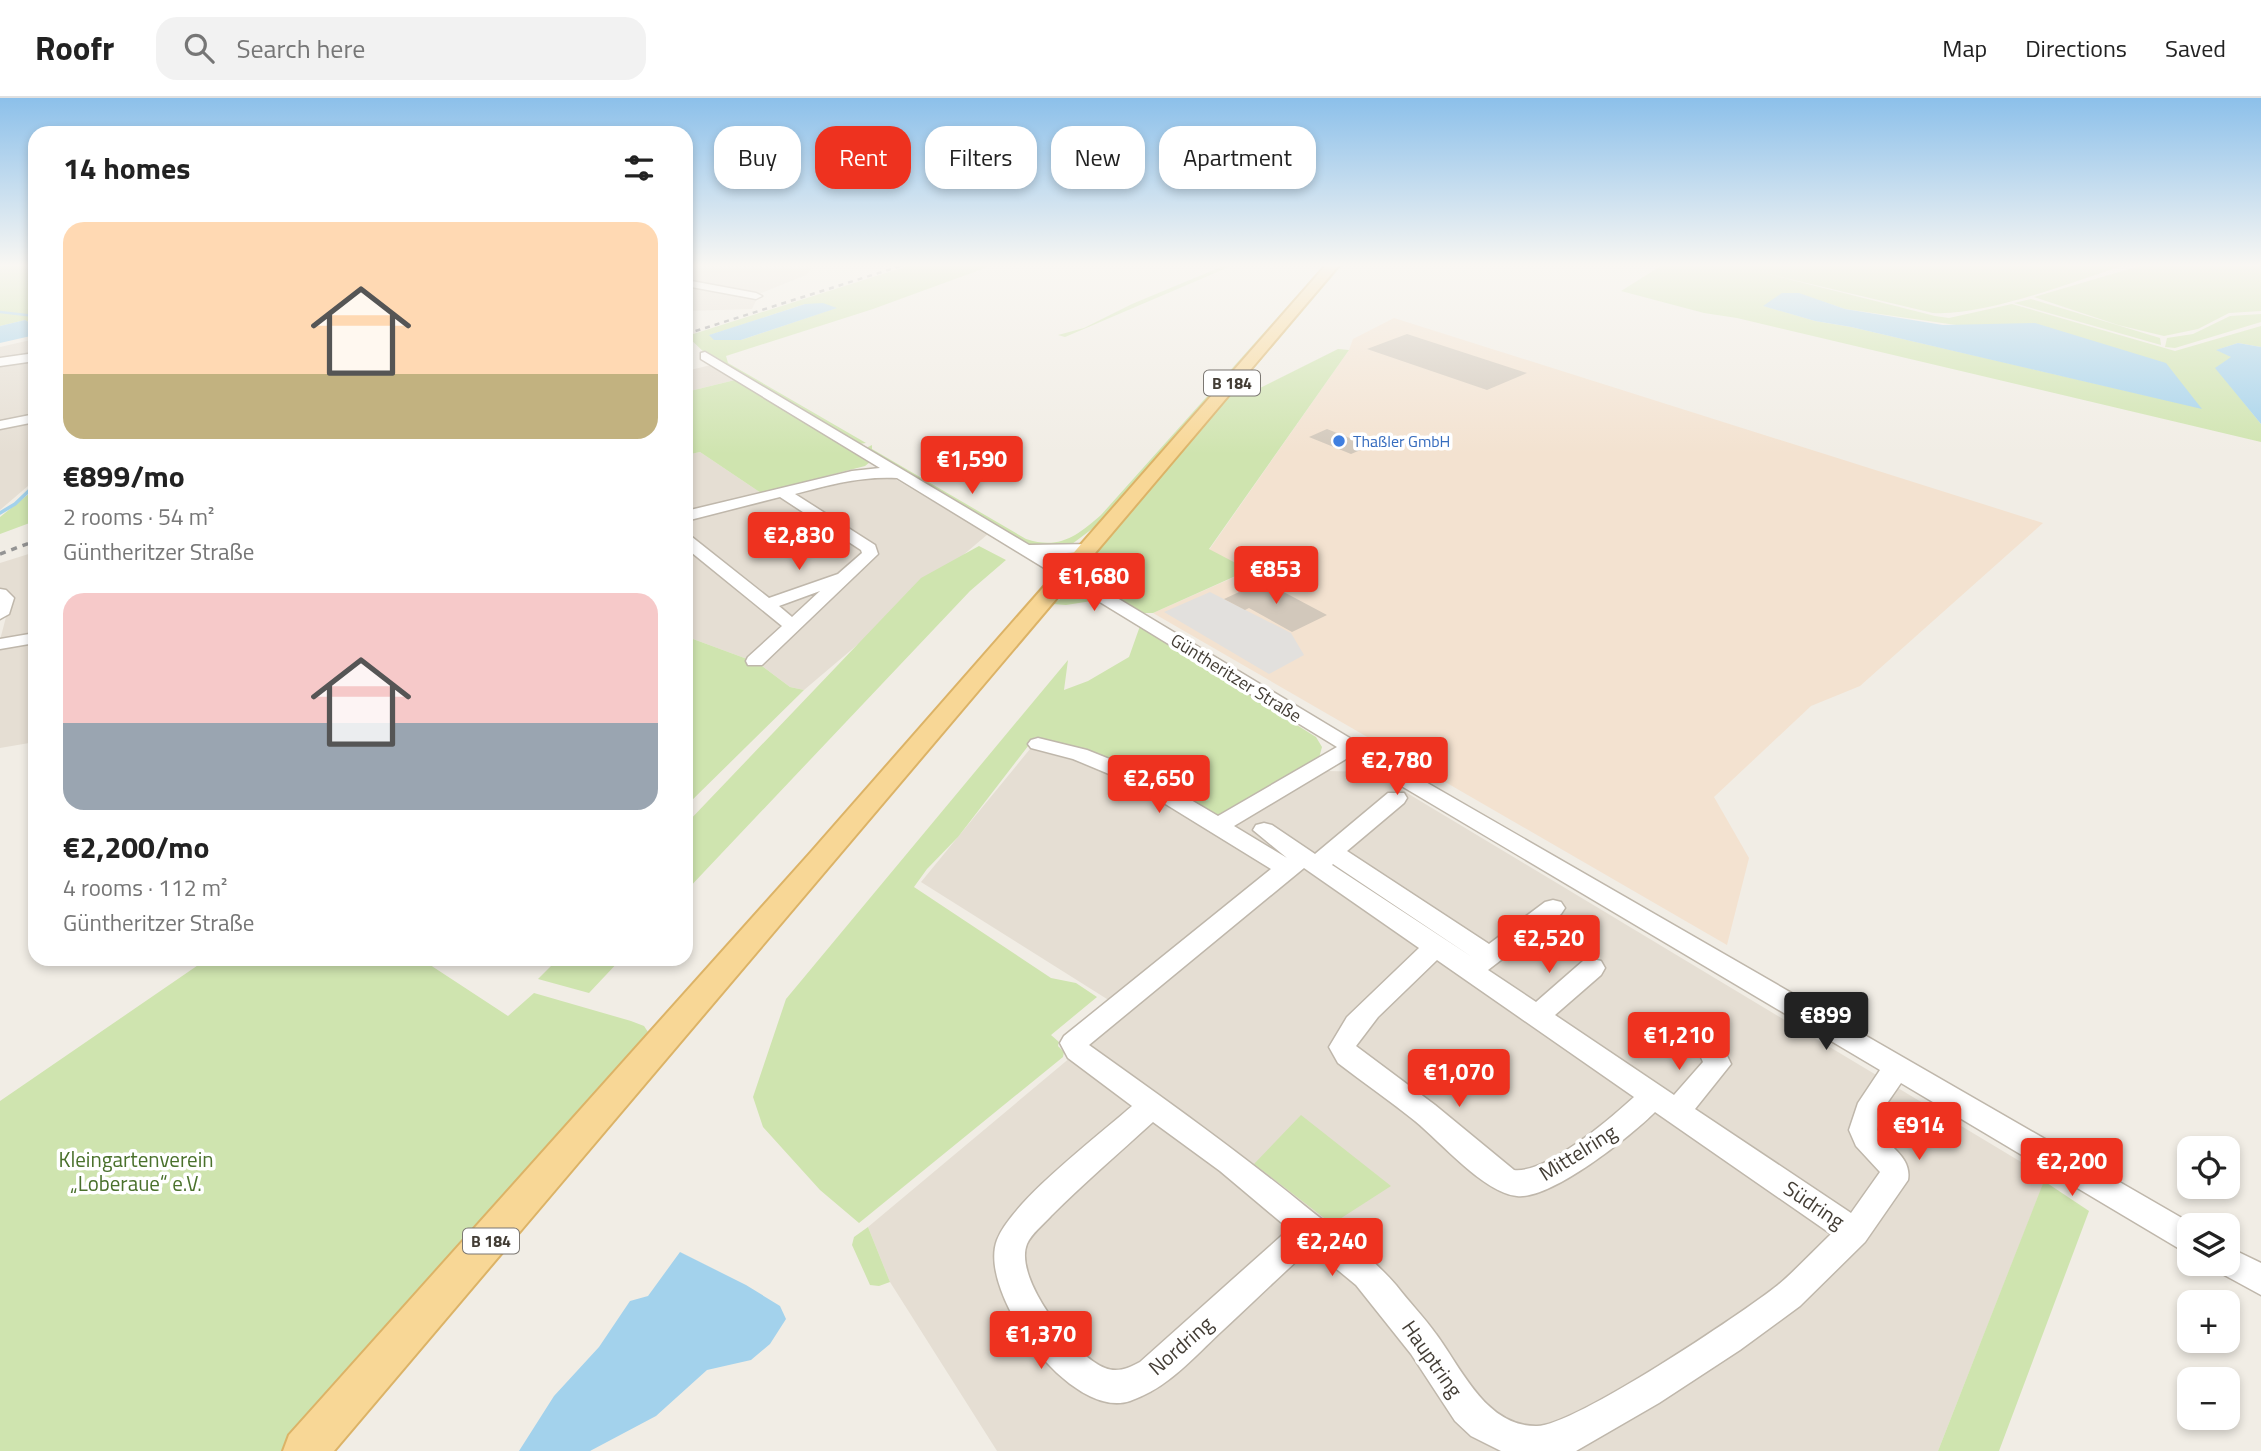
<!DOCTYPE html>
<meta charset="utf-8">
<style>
body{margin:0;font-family:"Titillium Web",sans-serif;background:#f2f2f2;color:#222;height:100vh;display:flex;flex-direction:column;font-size:26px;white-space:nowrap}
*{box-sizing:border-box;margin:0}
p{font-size:23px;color:#767676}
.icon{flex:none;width:38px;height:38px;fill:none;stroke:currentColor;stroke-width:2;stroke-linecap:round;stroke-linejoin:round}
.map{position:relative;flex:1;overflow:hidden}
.side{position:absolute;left:28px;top:28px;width:665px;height:840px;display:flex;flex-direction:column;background:#fff;border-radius:21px;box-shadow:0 4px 10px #0003}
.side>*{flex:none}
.top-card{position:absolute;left:714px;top:28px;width:665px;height:63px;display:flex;gap:14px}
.controls{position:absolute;left:2177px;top:1038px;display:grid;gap:14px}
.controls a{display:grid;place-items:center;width:63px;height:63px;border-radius:14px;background:#fff;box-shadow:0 4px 10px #0003;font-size:35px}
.price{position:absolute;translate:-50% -60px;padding:0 16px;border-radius:7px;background:#ee321f;color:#fff;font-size:23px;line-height:46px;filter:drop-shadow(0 2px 4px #0008)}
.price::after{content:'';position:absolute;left:50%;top:42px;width:21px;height:16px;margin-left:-10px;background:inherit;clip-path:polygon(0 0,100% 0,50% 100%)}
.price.active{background:#222;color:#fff}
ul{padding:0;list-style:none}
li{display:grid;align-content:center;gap:14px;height:371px;padding:0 35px}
li span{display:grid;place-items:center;height:217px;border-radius:21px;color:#555}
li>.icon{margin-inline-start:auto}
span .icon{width:126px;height:126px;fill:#fffc;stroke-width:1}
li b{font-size:30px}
h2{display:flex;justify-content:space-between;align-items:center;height:84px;padding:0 35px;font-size:30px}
.chip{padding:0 24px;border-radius:21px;background:#fff;box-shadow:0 4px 10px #0003;font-size:24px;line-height:63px}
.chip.active{background:#ee321f;color:#fff}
header{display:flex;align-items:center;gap:42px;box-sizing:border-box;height:98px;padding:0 35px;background:#fff;border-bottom:2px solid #e0e0e0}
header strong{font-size:33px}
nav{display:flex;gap:38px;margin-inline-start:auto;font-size:24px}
.search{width:490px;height:63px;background:#f2f2f2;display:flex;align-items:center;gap:18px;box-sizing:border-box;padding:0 24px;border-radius:21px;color:#767676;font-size:26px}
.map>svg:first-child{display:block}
</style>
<header>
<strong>Roofr</strong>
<div class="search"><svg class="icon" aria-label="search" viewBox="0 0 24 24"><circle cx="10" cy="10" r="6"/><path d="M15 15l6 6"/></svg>Search here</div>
<nav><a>Map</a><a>Directions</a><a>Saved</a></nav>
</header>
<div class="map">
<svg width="2261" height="1353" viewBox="0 0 2261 1353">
<rect width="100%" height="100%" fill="#f1ede5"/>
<path fill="#e5ded3" d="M 686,166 L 816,166 L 806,177 L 759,196 L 752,211 L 686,213 Z
M 35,241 L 35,382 L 0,412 L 0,249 Z
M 711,267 L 735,282 L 686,294 L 686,273 Z
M 700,354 L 761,395 L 686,412 L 686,357 Z
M 875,378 L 895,381 L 988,436 L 804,592 L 790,589 L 758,565 L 693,541 L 686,544 L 686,423 Z
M 35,454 L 35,536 L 0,542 L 11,500 L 9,494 L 0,492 L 0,465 Z
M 35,544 L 35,644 L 0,650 L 0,550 Z
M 1030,651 L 1087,666 L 1220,722 L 1327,673 L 1372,674 L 2046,1079 L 1938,1353 L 997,1353 L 890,1184 L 868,1129 L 1126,913 L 921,784 Z"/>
<path fill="#f3e2d0" d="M 1394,220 L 2043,425 L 1860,588 L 1811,608 L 1714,699 L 1749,760 L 1727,847 L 1153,515 L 1248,473 L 1209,452 L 1349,252 L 1353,241 Z"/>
<path fill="#cfe4af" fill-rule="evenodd" d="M 0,166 L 35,166 L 35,228 L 25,222 L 0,228 Z
M 914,166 L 996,166 L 873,211 L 726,258 L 728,265 L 866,345 L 859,346 L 708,258 L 687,238 ZM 805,206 L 836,210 L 741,242 L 710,237 Z
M 1228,166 L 1236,166 L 1065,239 L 1058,237 L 1084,230 L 1132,206 Z
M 1325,166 L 1330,166 L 1108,419 L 1072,446 L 1029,447 L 864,351 L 872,347 L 872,351 L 1026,441 C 1059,452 1077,438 1101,417 Z
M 1339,166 L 1343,166 L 1239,288 L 1258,291 L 1338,251 L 1349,252 L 1209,451 L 1249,472 L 1153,515 L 1142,515 L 1088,482 L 1083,475 L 1088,463 Z
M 1664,166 L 2128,166 C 2075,183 1987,218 1933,215 L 1760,174 L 1935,218 L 1949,220 L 2012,206 L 2175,253 L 2261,228 L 2261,249 L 2238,245 L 2217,252 L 2232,259 L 2216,270 L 2261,326 L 2261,344 L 1737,220 L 1704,215 L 1621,193 ZM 1815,201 L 1845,211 L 1956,227 L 2201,310 L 1851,229 L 1815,223 L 1764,208 Z
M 2146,166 L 2261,168 L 2261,213 L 2229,215 L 2198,231 L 2164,238 L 2118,227 L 2034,199 Z
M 2031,201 L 2160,240 L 2161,247 L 2014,205 Z
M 2261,216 L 2261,224 L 2175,250 L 2165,249 L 2167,240 L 2193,236 L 2230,218 Z
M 735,282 L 870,364 L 865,368 L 761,395 L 700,354 L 686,357 L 686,294 Z
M 35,391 L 35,423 L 0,436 L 0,419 Z
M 979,448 L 1006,462 L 970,493 L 686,793 L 686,726 L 921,480 Z
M 1083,495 L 1105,503 L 1293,622 L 1284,619 L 1316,639 L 1322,649 L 1319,660 L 1217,719 L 1146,677 L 1087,651 L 1035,639 L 958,739 L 927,771 L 914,789 L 1051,880 L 1076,885 L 1097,899 L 1051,937 L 1059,944 L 1058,948 L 1064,954 L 1063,959 L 859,1125 L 820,1092 L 763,1029 L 753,999 L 786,901 L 1068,562 L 1064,592 L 1088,583 L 1129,559 L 1140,528 L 1098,502 L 1066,507 L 1053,506 L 1066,497 Z
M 693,541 L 758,565 L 790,589 L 804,592 L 686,708 L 686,544 Z
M 207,861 L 421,861 L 508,918 L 534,895 L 631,923 L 644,928 L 650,937 L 287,1353 L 0,1353 L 0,1003 Z
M 558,861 L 621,861 L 589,895 L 538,881 Z
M 1301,1017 L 1391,1088 L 1332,1126 L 1254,1066 Z
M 2044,1083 L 2089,1113 L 1999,1353 L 1938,1353 Z
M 868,1129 L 890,1184 L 879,1188 L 870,1187 L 852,1147 L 854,1139 Z"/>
<path fill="#e2e0dd" d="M 1210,494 L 1291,535 L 1304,557 L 1269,576 L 1164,514 Z"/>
<path fill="#a3d2ec" d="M 1782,195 L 1799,195 L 1845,211 L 1943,227 L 2035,225 L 2166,265 L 2202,311 L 1851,229 L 1815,223 L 1763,208 Z
M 823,205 L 837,210 L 741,242 L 714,242 L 709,237 L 805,206 Z
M 25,222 L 35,228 L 35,237 L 0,245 L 0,228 Z
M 2238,245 L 2261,249 L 2261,326 L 2215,270 L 2231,259 L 2216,252 Z
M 680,1154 L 746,1187 L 780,1208 L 786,1221 L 770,1246 L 751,1262 L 707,1272 L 656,1318 L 590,1353 L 519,1353 L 554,1298 L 599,1249 L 630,1203 L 648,1198 Z"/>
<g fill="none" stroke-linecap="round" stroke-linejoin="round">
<path stroke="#a3d2ec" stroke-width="2.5" d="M 0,214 L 35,218"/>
<path stroke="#a3d2ec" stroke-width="3.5" d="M 0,415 L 15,406 L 35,387"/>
</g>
<path fill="#d2c8bb" d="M 1407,236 L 1527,275 L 1487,292 L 1367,251 Z
M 1327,331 L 1370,348 L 1351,356 L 1309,339 Z
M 1263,483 L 1327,517 L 1292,534 L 1249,510 L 1245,512 L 1224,501 Z"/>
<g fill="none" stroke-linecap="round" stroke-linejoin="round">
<defs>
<path id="minor" d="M 686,182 L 756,195 L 762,198 L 756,201 L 686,188 Z
M 705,254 L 1029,447 L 1094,446 L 1096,449 L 1094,452 L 1088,454 L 1044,456 L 1358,645 L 2194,1127 L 2189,1127 L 2189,1154 L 2178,1150 L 1901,985 L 1881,1014 L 1877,1032 C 1889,1049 1912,1059 1908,1082 L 1865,1144 L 1800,1208 L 1740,1252 L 1659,1305 L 1576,1353 L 1501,1353 L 1471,1338 L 1455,1323 L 1411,1256 L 1356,1187 L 1311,1150 C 1281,1177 1252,1205 1222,1233 C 1193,1260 1168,1290 1130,1303 C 1071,1323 977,1194 997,1142 C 1012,1103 1098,1038 1132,1008 L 1068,960 L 1060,945 L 1064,938 L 1271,771 L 1133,686 L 1073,661 L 1031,650 L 1028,646 L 1031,642 L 1038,640 L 1087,652 L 1147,676 L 1218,718 L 1337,649 L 897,380 C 861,378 829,387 795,396 L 875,447 L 878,456 L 762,567 L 748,567 L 746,563 L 748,559 L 782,528 L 686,450 L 686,437 L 692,439 L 769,500 L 838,476 L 862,455 L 861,452 L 780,399 L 686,423 L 686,413 L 852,373 L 880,370 L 701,261 L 701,255 ZM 820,493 L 792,519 L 779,508 ZM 1351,658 L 1880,972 L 1858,1005 L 1849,1032 L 1856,1048 L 1880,1074 L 1851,1115 L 1695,1011 L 1731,966 L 1714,931 L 1705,928 L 1696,931 L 1692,938 L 1703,964 L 1674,997 L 1555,917 L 1601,877 L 1605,870 L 1601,863 L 1592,861 L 1583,863 L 1536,904 L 1488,872 L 1561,816 L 1565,810 L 1561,804 L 1553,802 L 1545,804 L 1489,846 L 1347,753 L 1404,705 L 1407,700 L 1404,695 L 1388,695 L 1315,756 L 1272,727 L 1264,725 L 1256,727 L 1253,732 L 1287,760 L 1234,728 ZM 1333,766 L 1472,859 L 1332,767 ZM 1304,770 L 1419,850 L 1347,919 L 1329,949 L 1338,965 C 1364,985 1390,1003 1415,1023 C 1441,1044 1484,1095 1517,1098 C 1551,1102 1631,1038 1655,1014 L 1831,1136 C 1814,1152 1797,1171 1778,1187 C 1743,1215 1574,1328 1537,1328 C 1486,1329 1462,1271 1436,1236 C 1424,1219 1409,1204 1396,1187 C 1369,1156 1336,1133 1305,1108 C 1235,1051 1162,999 1089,947 ZM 1437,862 L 1634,999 C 1610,1021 1546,1076 1514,1072 L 1435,1007 L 1356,948 L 1378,919 ZM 1153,1024 L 1220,1073 L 1289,1131 L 1140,1264 C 1129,1270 1117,1275 1105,1270 C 1074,1258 1013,1180 1027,1146 C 1031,1136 1044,1126 1051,1118 C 1084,1085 1119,1055 1153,1024 Z
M 35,255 L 35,263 L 0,268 L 0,260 Z
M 35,316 L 35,324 L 0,331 L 0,323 Z
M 0,491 L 6,492 L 14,500 L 9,516 L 0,521 Z
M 35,535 L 35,545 L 0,551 L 0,541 Z
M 2228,1149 L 2261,1165 L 2261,1197 L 2217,1173 L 2214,1166 L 2228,1166 Z"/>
<path id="major" d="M 1327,166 L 1340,166 L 334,1353 L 283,1353 L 289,1337 L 811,754 Z"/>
</defs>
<use href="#minor" stroke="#bfb7ab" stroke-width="3"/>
<use href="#major" stroke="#dcb367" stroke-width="4"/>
<use href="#minor" fill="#fff" fill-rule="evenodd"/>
<use href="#major" fill="#f8d796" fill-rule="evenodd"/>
<path stroke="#949494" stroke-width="2.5" stroke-dasharray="5 5" stroke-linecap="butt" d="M 686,236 L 907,166"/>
<path stroke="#949494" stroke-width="3.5" stroke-dasharray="6 6" stroke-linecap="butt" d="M 0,456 L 35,443"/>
</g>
<linearGradient id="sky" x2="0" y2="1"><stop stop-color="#8cc0ea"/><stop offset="0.47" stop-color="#f9f7f3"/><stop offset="1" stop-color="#f9f7f3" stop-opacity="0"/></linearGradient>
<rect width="2261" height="356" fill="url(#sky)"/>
<circle fill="#3f7fe0" stroke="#fff" stroke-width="2.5" cx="1339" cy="343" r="7"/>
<g text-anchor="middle" stroke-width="7" stroke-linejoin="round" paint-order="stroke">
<g fill="#fff" stroke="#7b7772" stroke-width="2">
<rect x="1204" y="272.5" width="56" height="25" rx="5"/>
<rect x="463" y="1130.5" width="56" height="25" rx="5"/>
</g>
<g font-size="16" font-weight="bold" fill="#433d35">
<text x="1232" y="291">B 184</text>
<text x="491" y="1149">B 184</text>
</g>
<g font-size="16" fill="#366cbe" stroke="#fff" text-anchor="start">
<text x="1353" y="349">Thaßler GmbH</text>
</g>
<g font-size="18" fill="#433d35" stroke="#fff">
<text transform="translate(1236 580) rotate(32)" y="6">Güntheritzer Straße</text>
</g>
<g font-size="21" fill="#433d35" stroke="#fff">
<text transform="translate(1578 1055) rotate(-32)" y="7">Mittelring</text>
<text transform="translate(1814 1107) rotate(34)" y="7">Südring</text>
<text transform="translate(1181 1248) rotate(-41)" y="7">Nordring</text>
<text transform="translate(1432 1261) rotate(55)" y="7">Hauptring</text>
</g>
<g font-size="21" fill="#4a712c" stroke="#fff">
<text x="136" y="1069">Kleingartenverein<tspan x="136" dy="24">„Loberaue“ e.V.</tspan></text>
</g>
</g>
</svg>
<div class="controls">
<a><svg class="icon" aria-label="locate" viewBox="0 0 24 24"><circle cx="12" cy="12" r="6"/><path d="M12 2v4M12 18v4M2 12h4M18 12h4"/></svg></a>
<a><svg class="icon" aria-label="layers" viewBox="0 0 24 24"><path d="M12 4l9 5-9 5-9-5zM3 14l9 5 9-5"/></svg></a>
<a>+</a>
<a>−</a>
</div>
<b class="price" style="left:972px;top:398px">€1,590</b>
<b class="price" style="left:799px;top:474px">€2,830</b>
<b class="price" style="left:1276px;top:508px">€853</b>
<b class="price" style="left:1094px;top:515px">€1,680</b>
<b class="price" style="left:1397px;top:699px">€2,780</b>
<b class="price" style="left:1159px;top:717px">€2,650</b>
<b class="price" style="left:1549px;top:877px">€2,520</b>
<b class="price active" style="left:1826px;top:954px">€899</b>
<b class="price" style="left:1679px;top:974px">€1,210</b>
<b class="price" style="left:1459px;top:1011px">€1,070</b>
<b class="price" style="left:1919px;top:1064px">€914</b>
<b class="price" style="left:2072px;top:1100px">€2,200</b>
<b class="price" style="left:1332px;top:1180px">€2,240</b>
<b class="price" style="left:1041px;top:1273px">€1,370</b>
<div class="top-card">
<a class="chip">Buy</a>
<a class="chip active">Rent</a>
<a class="chip">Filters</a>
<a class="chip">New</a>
<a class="chip">Apartment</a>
</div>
<section class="side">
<h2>14 homes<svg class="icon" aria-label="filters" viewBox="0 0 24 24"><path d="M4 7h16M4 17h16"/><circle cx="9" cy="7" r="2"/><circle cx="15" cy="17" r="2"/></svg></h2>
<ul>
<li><span style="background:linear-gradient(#ffd9b3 70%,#c2b280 0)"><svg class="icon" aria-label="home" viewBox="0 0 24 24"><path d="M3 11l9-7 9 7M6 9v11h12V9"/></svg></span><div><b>€899/mo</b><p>2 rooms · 54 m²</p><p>Güntheritzer Straße</p></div></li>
<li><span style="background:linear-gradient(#f6c9c9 60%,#9aa5b1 0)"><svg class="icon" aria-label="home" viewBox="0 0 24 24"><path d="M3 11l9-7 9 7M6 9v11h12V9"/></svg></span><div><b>€2,200/mo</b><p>4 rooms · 112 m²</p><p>Güntheritzer Straße</p></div></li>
</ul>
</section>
</div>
